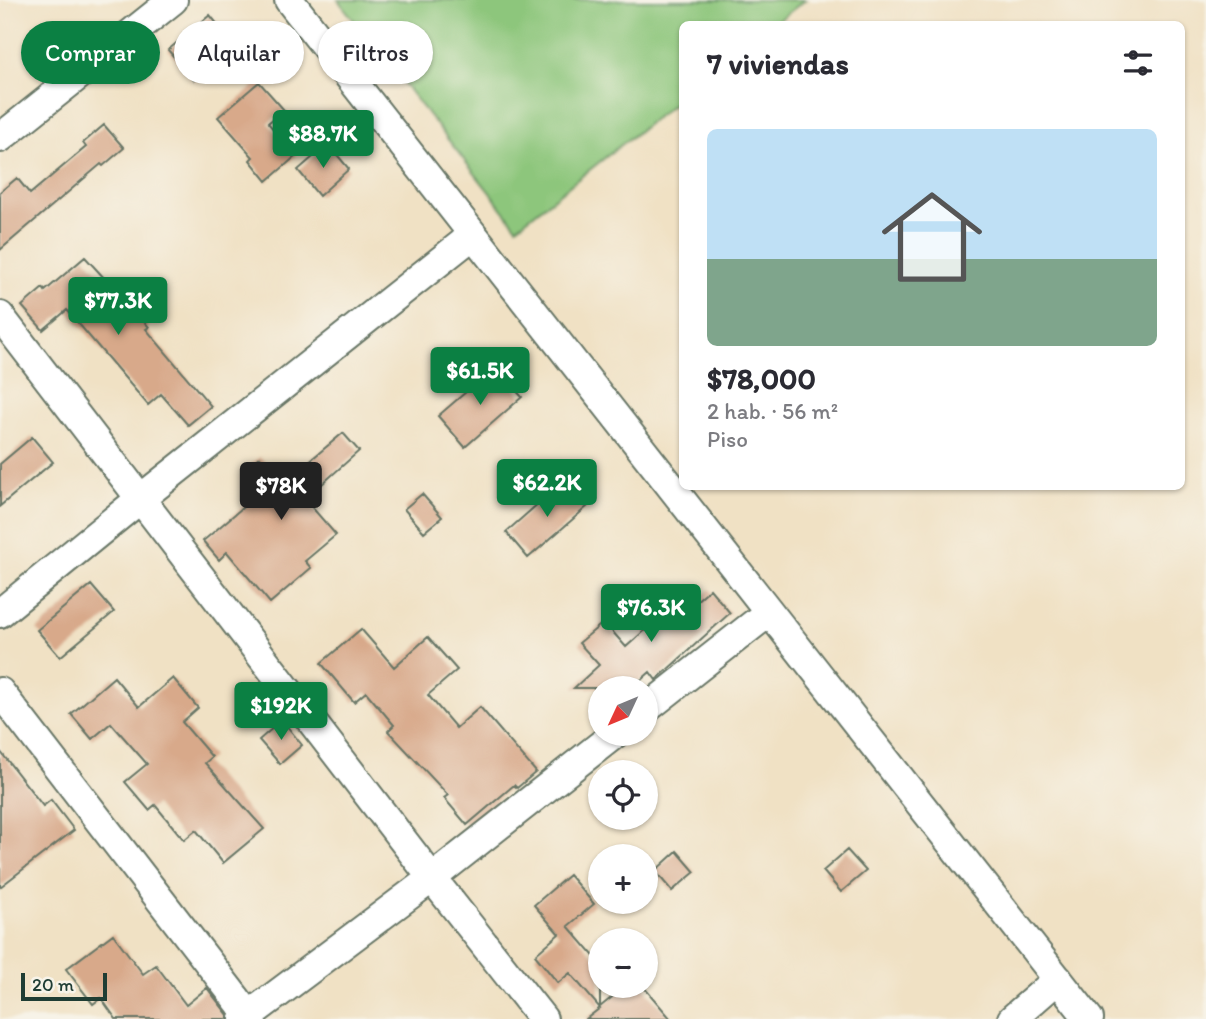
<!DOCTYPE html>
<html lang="es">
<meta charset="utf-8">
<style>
body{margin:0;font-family:Itim,sans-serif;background:#f7f7f7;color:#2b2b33;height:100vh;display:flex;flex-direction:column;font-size:26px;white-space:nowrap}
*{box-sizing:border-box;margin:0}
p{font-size:23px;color:#7c7c81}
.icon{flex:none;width:38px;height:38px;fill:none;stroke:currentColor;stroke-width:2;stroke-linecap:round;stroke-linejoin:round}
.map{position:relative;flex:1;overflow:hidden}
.side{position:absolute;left:679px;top:21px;width:506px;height:469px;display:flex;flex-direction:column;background:#fff;border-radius:10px;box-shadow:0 2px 5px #0004}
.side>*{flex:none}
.hud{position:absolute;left:21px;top:21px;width:553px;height:63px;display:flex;gap:14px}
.needle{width:46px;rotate:226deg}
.buttons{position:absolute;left:588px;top:676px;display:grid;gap:14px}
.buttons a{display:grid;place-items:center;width:70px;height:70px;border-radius:50%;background:#fff;box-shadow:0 2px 5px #0004;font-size:35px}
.scale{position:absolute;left:21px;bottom:18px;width:86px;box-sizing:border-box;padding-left:7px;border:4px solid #1f3d34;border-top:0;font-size:19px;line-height:24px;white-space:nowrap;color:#1f3d34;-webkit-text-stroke:5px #f7f3e8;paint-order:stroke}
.price{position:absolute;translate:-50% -60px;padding:0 16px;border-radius:7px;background:#0b8043;color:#fff;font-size:23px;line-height:46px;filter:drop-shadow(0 2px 4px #0008)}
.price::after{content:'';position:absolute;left:50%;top:42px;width:21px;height:16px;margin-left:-10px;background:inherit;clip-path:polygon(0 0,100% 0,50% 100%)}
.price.selected{background:#222;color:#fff}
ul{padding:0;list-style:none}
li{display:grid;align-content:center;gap:14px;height:371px;padding:0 28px}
li span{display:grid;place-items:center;height:217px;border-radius:10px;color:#555}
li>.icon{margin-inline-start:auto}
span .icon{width:126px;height:126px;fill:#fffc;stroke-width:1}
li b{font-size:30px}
h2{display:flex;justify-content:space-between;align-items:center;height:84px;padding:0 28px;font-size:30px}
.tag{padding:0 24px;border-radius:32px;background:#fff;box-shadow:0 2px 5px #0004;font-size:24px;line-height:63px}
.tag.selected{background:#0b8043;color:#fff}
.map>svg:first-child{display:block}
</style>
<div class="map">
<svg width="1206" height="1019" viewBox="0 0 1206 1019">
<rect width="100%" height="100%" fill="#f7f3e8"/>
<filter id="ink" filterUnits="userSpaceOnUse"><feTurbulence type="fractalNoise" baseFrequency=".0143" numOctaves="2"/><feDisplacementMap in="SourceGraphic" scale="14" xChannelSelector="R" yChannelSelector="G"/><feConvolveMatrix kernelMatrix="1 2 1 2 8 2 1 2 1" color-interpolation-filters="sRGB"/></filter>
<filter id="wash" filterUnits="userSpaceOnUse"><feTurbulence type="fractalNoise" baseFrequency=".00686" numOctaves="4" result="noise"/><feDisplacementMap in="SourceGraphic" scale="28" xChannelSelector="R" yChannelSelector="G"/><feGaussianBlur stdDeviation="1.57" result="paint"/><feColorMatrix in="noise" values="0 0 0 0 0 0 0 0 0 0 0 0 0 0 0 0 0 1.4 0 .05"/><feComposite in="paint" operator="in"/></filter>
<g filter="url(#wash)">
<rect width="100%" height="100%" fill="#f0e1c4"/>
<path fill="#8dc67b" stroke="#568258" stroke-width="2" d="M 338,0 L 805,0 L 774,24 L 682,24 L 682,97 L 517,227 Z"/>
<g id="blocks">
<path fill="#d8a98a" d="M 210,15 L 235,46 L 194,80 L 168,50 Z
M 259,82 L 284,110 L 268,123 L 296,156 L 267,181 L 250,160 L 253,157 L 218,117 Z
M 104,125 L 124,148 L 103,166 L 101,164 L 0,250 L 0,192 L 17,178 L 30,194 L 86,147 L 83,143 Z
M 328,144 L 349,169 L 319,196 L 298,170 Z
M 85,257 L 149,327 L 146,329 L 211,406 L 188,425 L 161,394 L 148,405 L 67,310 L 43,330 L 22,306 L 43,288 L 45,291 Z
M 495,367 L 522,397 L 465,447 L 438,416 Z
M 343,433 L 359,451 L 312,493 L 317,498 L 309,504 L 336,535 L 305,561 L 311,568 L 270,603 L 227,552 L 219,560 L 203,541 L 261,492 L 243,472 L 260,457 L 283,483 Z
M 32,437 L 53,462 L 0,506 L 0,464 Z
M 565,480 L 588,506 L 528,558 L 506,532 Z
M 422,494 L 442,517 L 424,532 L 404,509 Z
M 91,585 L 114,612 L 60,657 L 37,630 Z
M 710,589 L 730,613 L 656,680 L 650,672 L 632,688 L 574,688 L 599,665 L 579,643 L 604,622 L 626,647 L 687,593 L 695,602 Z
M 361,629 L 394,667 L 428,637 L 457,670 L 428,695 L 456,728 L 480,707 L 536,772 L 517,788 L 514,785 L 467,825 L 444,798 L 448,795 L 388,731 L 394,725 L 366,692 L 354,702 L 321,663 Z
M 114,677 L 139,707 L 173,678 L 198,708 L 182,722 L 212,757 L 205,763 L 264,829 L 223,863 L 196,830 L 184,840 L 155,805 L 149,810 L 125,782 L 147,764 L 111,723 L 92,739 L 71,714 Z
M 282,720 L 302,745 L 280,764 L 259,740 Z
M 0,751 L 43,806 L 51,800 L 74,830 L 0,887 Z
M 847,850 L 866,871 L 841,892 L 823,871 Z
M 677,851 L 695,872 L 672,891 L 655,871 Z
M 569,875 L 594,904 L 568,926 L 600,963 L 600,1007 L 627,985 L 642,985 L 671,1019 L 586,1019 L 600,1008 L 570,973 L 558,983 L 535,955 L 559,934 L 534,905 Z
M 113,934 L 143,974 L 156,965 L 186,1005 L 207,988 L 228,1015 L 228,1019 L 116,1019 L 101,998 L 93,1004 L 66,969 Z"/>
</g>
</g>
<g filter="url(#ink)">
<use href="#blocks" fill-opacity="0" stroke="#687666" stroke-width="2"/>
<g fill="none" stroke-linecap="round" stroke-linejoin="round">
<defs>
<path id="street" d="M 289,0 L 1089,1019
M 0,138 L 173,0
M 0,316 L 432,878 L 543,1019
M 0,613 L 140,499 L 473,235
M 0,692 L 252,1019
M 646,709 L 769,612
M 244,1019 L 432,878 L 616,733
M 1012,1019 L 1058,979"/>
</defs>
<use href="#street" stroke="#687666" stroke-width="32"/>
<use href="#street" stroke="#fff" stroke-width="28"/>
</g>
</g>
</svg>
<div class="buttons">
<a><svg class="needle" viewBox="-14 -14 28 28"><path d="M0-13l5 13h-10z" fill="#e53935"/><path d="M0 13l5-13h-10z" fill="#7c7c81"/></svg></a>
<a><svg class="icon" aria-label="locate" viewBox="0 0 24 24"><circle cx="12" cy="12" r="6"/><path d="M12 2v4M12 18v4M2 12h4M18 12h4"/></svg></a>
<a>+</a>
<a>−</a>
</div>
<div class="scale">20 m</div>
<b class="price" style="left:323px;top:170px">$88.7K</b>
<b class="price" style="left:118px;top:337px">$77.3K</b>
<b class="price" style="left:480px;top:407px">$61.5K</b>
<b class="price" style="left:547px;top:519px">$62.2K</b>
<b class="price selected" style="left:281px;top:522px">$78K</b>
<b class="price" style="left:651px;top:644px">$76.3K</b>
<b class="price" style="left:281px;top:742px">$192K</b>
<div class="hud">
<a class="tag selected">Comprar</a>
<a class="tag">Alquilar</a>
<a class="tag">Filtros</a>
</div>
<section class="side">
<h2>7 viviendas<svg class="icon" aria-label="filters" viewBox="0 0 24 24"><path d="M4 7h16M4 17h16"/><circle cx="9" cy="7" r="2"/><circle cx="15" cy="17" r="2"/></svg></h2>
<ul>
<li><span style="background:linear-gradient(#bfe0f5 60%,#7fa58c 0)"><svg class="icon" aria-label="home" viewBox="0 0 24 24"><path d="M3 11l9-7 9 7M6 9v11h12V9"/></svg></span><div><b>$78,000</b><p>2 hab. · 56 m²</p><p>Piso</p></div></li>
</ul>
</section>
</div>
